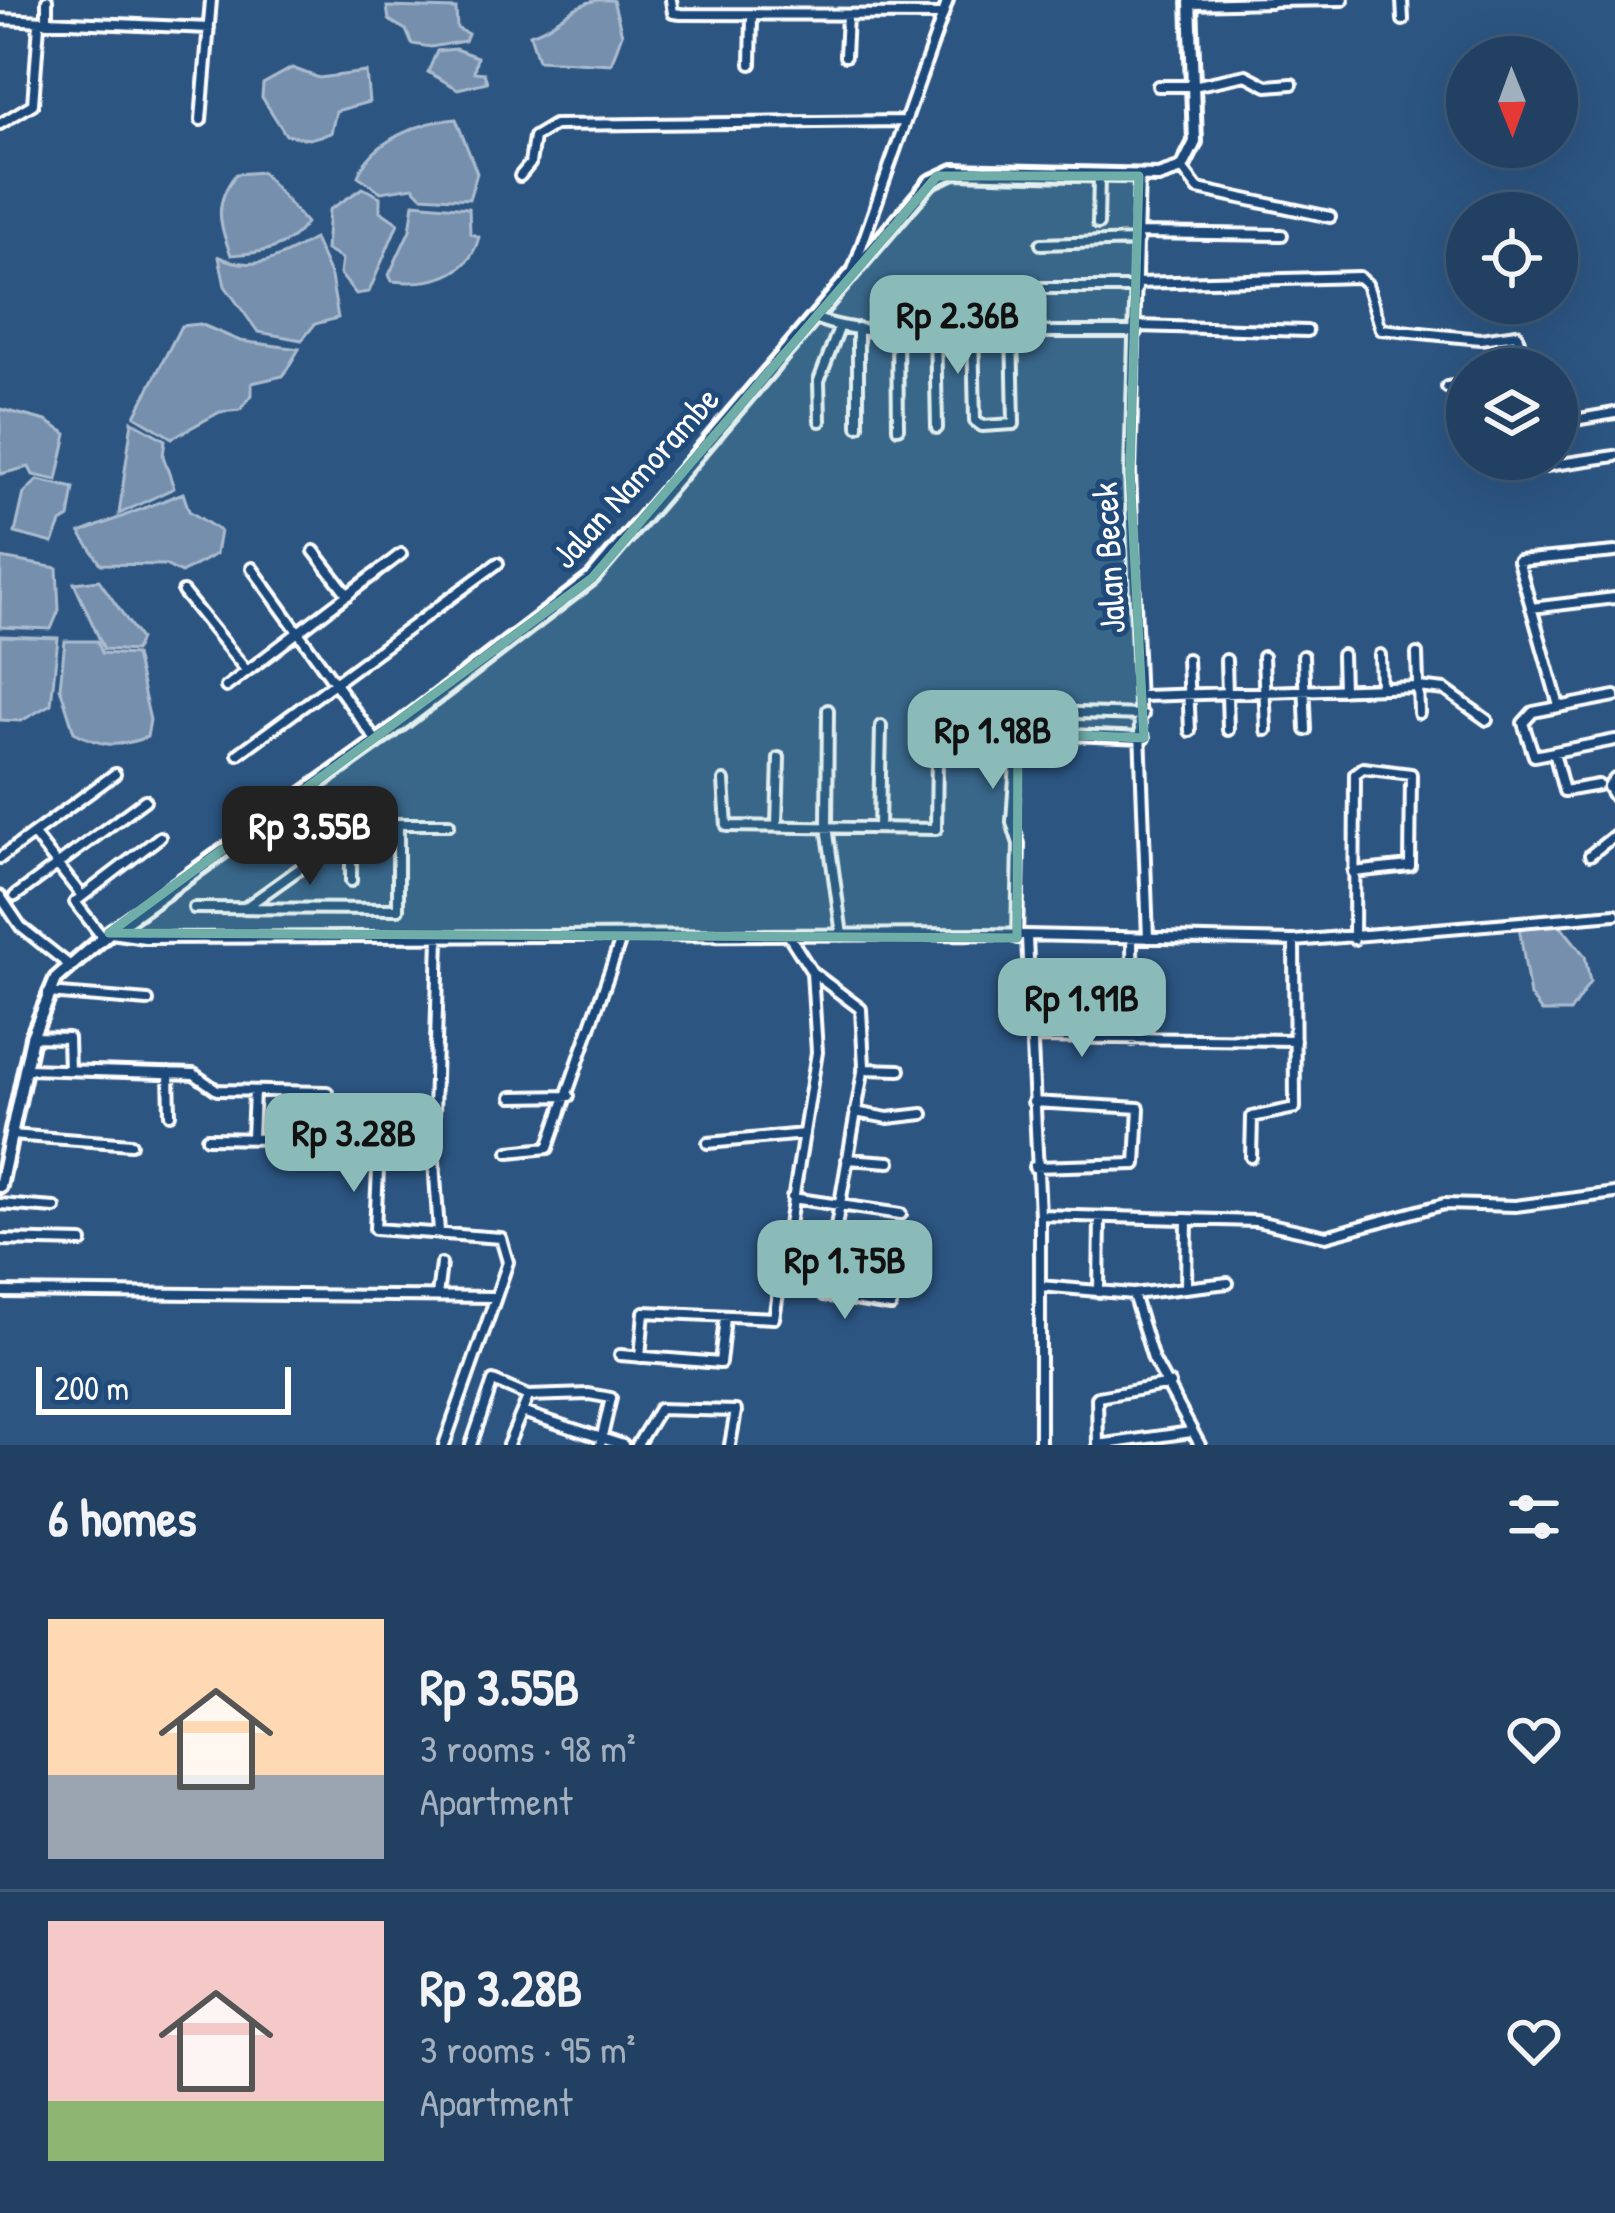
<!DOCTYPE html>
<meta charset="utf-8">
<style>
body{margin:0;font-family:"Patrick Hand",sans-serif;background:#2d4b6b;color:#f1f3f6;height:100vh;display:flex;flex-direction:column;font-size:45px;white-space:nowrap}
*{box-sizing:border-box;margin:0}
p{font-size:39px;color:#a2afbe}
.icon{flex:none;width:66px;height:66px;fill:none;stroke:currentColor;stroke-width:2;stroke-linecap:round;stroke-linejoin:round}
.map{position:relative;height:1445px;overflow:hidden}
.sheet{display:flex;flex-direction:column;background:#214062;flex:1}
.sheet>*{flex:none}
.needle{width:78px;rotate:179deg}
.controls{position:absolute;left:1446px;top:36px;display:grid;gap:24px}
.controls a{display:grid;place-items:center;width:132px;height:132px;border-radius:50%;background:#214062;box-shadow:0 12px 48px #0002,0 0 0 3px #3e5977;font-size:60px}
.scale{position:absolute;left:36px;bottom:30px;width:255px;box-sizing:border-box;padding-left:12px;border:6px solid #fff;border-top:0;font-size:33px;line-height:42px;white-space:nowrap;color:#fff;-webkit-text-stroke:9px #1f4a7a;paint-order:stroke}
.price{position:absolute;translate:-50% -102px;padding:0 27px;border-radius:24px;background:#8bbbb9;color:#111;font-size:39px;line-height:78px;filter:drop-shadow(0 3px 6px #0008)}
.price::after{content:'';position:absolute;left:50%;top:72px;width:36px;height:27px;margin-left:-18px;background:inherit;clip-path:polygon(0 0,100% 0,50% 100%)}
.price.current{background:#222;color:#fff}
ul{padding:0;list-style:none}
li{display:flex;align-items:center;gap:36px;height:300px;padding:0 48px}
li+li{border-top:3px solid #3e5977}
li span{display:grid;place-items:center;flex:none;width:336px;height:240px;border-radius:0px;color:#555}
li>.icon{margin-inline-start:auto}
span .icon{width:144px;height:144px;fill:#fffc;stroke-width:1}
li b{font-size:51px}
h2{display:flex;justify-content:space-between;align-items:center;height:144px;padding:0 48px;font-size:51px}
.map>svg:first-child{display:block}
</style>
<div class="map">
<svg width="1615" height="1445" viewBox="0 0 1615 1445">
<rect width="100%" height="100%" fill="#2c5582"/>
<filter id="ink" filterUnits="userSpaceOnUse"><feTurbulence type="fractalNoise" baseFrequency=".00833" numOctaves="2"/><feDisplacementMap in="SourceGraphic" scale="24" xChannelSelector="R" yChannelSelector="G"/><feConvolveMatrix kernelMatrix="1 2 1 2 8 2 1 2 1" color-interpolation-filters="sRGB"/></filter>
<g filter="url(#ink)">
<path fill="#748fad" stroke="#acbcce" stroke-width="3" d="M 598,0 L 613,0 L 622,34 L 611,64 L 538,60 L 530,34 C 558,26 569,5 598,0 Z
M 387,7 L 456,9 L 457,28 L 468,34 L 465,41 L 431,47 L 412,44 L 406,30 L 389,20 Z
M 455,49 L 477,57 L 474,72 L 484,73 L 487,82 L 458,89 L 428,72 L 437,51 Z
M 292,68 L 319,78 L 366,72 L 369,102 L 336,111 L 331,133 L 309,139 L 286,135 L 262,97 L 263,84 Z
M 456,119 L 477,173 L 469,199 L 422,196 L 413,187 L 381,192 L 358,176 C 372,141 420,121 456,119 Z
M 262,172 L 306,223 C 289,249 261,253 231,255 C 218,222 214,202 236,174 Z
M 363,188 L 380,197 L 380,211 L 398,223 L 369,292 L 356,294 L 340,274 L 342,259 L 326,250 L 329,210 Z
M 414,203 L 469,208 L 470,233 L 479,237 C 469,278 429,285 392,281 L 389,275 L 410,230 Z
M 314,239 L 331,277 L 338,318 L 315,324 L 302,340 L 258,332 L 225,286 L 219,257 C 256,273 280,257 314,239 Z
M 200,324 L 240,341 L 299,349 L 283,376 L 252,383 L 252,395 L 240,410 L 220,412 L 172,438 L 135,416 L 181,326 Z
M 0,409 L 46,421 L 67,434 L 57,480 L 33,475 L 29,467 L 0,474 Z
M 132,421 L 165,440 L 163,456 L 174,488 L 119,514 Z
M 38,480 L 74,488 L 69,518 L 61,523 L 53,543 L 15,533 L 24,493 Z
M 183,493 L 189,511 L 220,531 L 216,554 L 181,573 L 165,565 L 101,564 L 80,533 Z
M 1,558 L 57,568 L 59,610 L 51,629 L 0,627 Z
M 99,580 L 140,639 L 135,651 L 104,649 L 74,583 Z
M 0,636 L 58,638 L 51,704 L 21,721 L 0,720 Z
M 65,641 L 97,641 L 102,653 L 135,655 L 150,720 L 147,737 C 117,748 102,747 74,732 L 60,687 Z
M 1556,920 L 1585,956 L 1590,982 L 1570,1012 L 1542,1012 L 1530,996 L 1519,926 Z"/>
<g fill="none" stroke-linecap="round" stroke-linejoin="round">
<defs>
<path id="minor" d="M 671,0 L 673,13 L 681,14 L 943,15
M 1402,0 L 1403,20
M 1271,1 L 1343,0
M 1191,4 L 1271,2
M 0,19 L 209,28
M 47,23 L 47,0
M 845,56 L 847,15
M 751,64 L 752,16
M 1158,86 L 1193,86 L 1246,75 L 1267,86 L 1292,84
M 201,120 L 211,0
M 0,124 L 33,104 L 39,24
M 1182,168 L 1198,189 L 1330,217
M 520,176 L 530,164 L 534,137 L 554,125 L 905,121
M 1139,176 L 1130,472 L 1148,938
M 1098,224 L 1099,175
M 1138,233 L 1282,235
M 1041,244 L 1138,241
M 853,270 L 948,0
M 1137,283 L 1359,277 L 1367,284 L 1381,329 L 1480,339 L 1517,334 L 1526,369
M 1020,288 L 1137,288
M 814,318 C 871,341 950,328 1012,328 L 1014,424 L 982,426 L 975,421 L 973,328
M 1137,326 L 1307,331
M 858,328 L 858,426
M 897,328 L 898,428
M 935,328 L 937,428
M 1031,332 L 1137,332
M 1447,387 L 1467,384
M 820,421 L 819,381 L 839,328
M 1557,423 L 1615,413
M 1539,467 L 1615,456
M 314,551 L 348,595
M 252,568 L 375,739
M 183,592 L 246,670
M 1531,608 L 1615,598
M 1417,654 L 1419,713
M 1342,655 L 1343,690
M 1380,655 L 1381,688
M 1303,656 L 1306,730
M 1263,657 L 1266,730
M 1187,659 L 1190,731
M 1226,660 L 1228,730
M 226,687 L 401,554
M 1143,696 L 1418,687 L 1445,690 L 1487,720
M 1615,696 L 1533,712 L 1523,723 L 1534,756 L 1615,740
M 1559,706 L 1518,561 L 1615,552
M 828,710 L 827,826 L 842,935
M 1011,711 L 1143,715
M 995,732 L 1144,738
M 1554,752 L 1564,791 L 1598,785
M 238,754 L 498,563
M 1615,779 L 1608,787 L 1615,798
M 724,781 L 727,826 L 936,829 L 937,754
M 301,796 L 339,841
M 327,824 L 449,824
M 777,825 L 779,758
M 879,828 L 881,726
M 33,834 L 82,896
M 1590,855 L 1615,835
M 0,858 L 115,774
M 1353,872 L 1410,866 L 1411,774 L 1363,768 L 1355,774 L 1354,939
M 351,881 L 351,828
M 0,896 L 21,927 L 69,965
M 15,896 L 145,800
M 246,907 L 351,832
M 194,908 L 398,909 L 398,824
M 111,933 L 145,938 L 982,934 L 1294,941 L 1615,914
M 789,936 L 812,972 L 861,1009 L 864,1066 L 824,1295 L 891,1306
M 103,938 L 75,902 L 160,837
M 1017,938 L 1019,844 L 1012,822 L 1018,733
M 1027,938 L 1040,1215 L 1040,1445
M 1132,938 L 1133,1040
M 48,993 L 148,1001
M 32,1037 L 68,1038 L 69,1070
M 1032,1037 L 1295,1040
M 27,1069 L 194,1074 L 217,1090 L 327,1092
M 863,1069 L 900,1070
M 169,1073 L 170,1114
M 512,1097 L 569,1096
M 1033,1102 L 1139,1108 L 1136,1164 L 1034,1167
M 855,1112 L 888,1118 L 923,1114
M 11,1135 L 131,1144
M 252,1137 L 254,1091
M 207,1138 L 338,1140 L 342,1161
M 285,1138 L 286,1092
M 708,1143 L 804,1134
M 509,1152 L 548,1148 L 621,939
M 1251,1157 L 1252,1117 L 1295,1108 L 1294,941
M 847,1159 L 890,1162
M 792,1198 L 901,1214
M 0,1204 L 55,1208
M 1040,1215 L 1256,1221 L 1326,1236 L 1444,1204 L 1515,1206 L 1615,1193
M 439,1232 L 433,1148 L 439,938
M 0,1240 L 82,1242
M 830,1248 L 889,1256
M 1040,1286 L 1133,1294 L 1153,1359 L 1200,1445
M 1186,1287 L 1187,1219
M 0,1292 L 496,1297 L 508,1262 L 501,1238 L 375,1229 L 379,1150 L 433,1148
M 1099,1292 L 1100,1217
M 1133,1294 L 1228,1283
M 437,1296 L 441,1264
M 620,1355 L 720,1363 L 725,1317
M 640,1357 L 644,1312 L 774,1318 L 817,1052 L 812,972
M 1170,1384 L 1098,1397 L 1097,1398 L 1098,1445 L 1191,1432
M 522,1412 L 623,1445
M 444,1445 L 496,1297
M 471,1445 L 493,1381 L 528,1396 L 589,1394 L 611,1398 L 600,1445
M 508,1445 L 528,1397
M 637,1445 L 659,1409 L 736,1411 L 730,1445"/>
<path id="secondary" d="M 0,1186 L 32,1037 L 56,979 L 109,933 L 393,730 L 592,578 L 930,182 L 954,171 L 1158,176 L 1182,168 L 1195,142 L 1190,0"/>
</defs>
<use href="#minor" stroke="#fff" stroke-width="16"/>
<use href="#secondary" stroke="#fff" stroke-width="20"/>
<use href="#minor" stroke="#1f4a7a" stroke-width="8"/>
<use href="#secondary" stroke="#1f4a7a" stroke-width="10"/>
</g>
</g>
<path fill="#6fada8" fill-opacity="0.2" stroke="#6fada8" stroke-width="9" stroke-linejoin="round" d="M 937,176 L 1139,176 L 1130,472 L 1144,738 L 1018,733 L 1017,938 L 109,933 L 592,578 Z"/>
<g text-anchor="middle" stroke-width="10" stroke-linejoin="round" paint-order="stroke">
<g font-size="36" fill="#fff" stroke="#1f4a7a">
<text transform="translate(635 477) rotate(-48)" y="13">Jalan Namorambe</text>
<text transform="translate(1108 558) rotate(-93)" y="13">Jalan Becek</text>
</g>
</g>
</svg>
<div class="controls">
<a><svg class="needle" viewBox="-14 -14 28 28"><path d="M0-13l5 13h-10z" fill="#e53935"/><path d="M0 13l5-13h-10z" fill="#a2afbe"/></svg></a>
<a><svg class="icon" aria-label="locate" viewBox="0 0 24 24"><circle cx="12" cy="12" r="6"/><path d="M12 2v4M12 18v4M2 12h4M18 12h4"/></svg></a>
<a><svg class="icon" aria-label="layers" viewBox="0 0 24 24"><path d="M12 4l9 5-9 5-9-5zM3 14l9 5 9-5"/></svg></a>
</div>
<div class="scale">200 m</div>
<b class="price" style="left:958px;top:377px">Rp 2.36B</b>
<b class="price" style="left:993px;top:792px">Rp 1.98B</b>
<b class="price current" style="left:310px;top:888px">Rp 3.55B</b>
<b class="price" style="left:1082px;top:1060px">Rp 1.91B</b>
<b class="price" style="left:354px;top:1195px">Rp 3.28B</b>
<b class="price" style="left:845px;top:1322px">Rp 1.75B</b>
</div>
<section class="sheet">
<h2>6 homes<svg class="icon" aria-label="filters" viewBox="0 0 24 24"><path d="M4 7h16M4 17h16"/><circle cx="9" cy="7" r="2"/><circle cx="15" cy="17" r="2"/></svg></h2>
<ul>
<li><span style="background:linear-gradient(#ffd9b3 65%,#9aa5b1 0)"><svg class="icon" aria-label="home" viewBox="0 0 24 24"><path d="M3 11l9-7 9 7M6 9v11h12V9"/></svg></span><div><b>Rp 3.55B</b><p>3 rooms · 98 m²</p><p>Apartment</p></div><svg class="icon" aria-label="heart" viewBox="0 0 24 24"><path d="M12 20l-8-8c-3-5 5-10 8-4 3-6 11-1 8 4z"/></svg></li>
<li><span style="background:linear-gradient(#f6c9c9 75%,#8fb573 0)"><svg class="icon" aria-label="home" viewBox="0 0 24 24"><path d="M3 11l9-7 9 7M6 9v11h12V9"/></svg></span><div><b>Rp 3.28B</b><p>3 rooms · 95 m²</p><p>Apartment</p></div><svg class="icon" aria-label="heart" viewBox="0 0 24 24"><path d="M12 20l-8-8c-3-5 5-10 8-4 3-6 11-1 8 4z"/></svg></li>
</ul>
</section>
